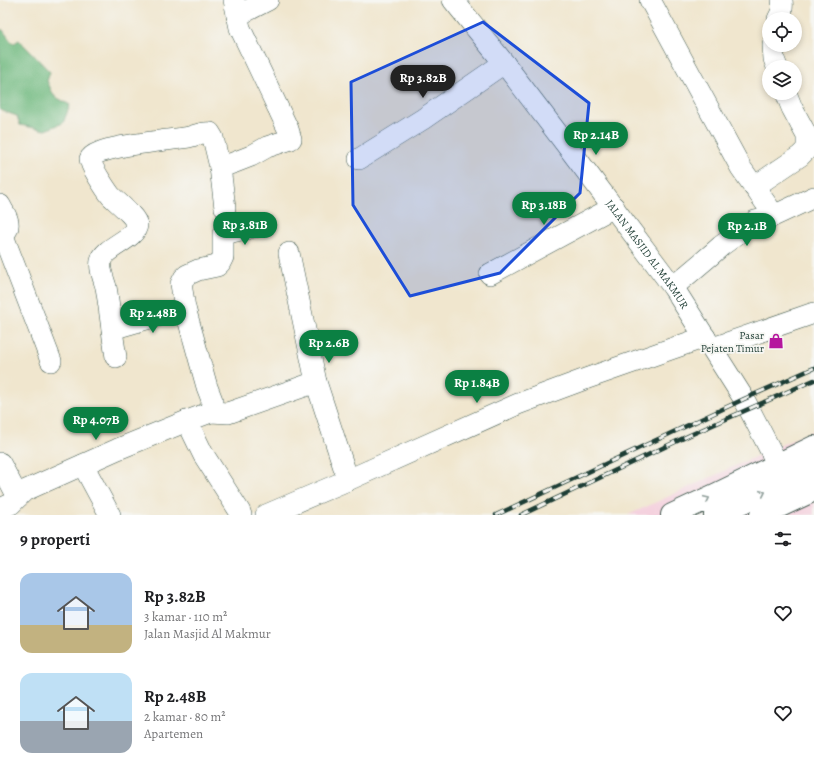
<!DOCTYPE html>
<html lang="id">
<meta charset="utf-8">
<style>
body{margin:0;font-family:Alegreya,serif;background:#f6f6f6;color:#202124;height:100vh;display:flex;flex-direction:column;font-size:15px;white-space:nowrap}
*{box-sizing:border-box;margin:0}
p{font-size:13px;color:#757577}
.icon{flex:none;width:22px;height:22px;fill:none;stroke:currentColor;stroke-width:2;stroke-linecap:round;stroke-linejoin:round}
.map{position:relative;height:515px;overflow:hidden}
.side{display:flex;flex-direction:column;background:#fff;flex:1}
.side>*{flex:none}
.buttons{position:absolute;left:762px;top:12px;display:grid;gap:8px}
.buttons a{display:grid;place-items:center;width:40px;height:40px;border-radius:50%;background:#fff;box-shadow:0 2px 6px #0003;font-size:20px}
.price{position:absolute;translate:-50% -34px;padding:0 9px;border-radius:14px;background:#0b8043;color:#fff;font-size:13px;line-height:26px;filter:drop-shadow(0 1px 2px #0008)}
.price::after{content:'';position:absolute;left:50%;top:24px;width:12px;height:9px;margin-left:-6px;background:inherit;clip-path:polygon(0 0,100% 0,50% 100%)}
.price.on{background:#222;color:#fff}
ul{padding:0;list-style:none}
li{display:flex;align-items:center;gap:12px;height:100px;padding:0 20px}
li span{display:grid;place-items:center;flex:none;width:112px;height:80px;border-radius:12px;color:#555}
li>.icon{margin-inline-start:auto}
span .icon{width:48px;height:48px;fill:#fffc;stroke-width:1}
li b{font-size:17px}
h2{display:flex;justify-content:space-between;align-items:center;height:48px;padding:0 20px;font-size:17px}
.map>svg:first-child{display:block}
</style>
<div class="map">
<svg width="814" height="515" viewBox="0 0 814 515">
<rect width="100%" height="100%" fill="#f6f6f2"/>
<filter id="ink" filterUnits="userSpaceOnUse"><feTurbulence type="fractalNoise" baseFrequency=".025" numOctaves="2"/><feDisplacementMap in="SourceGraphic" scale="8" xChannelSelector="R" yChannelSelector="G"/><feConvolveMatrix kernelMatrix="1 2 1 2 8 2 1 2 1" color-interpolation-filters="sRGB"/></filter>
<filter id="wash" filterUnits="userSpaceOnUse"><feTurbulence type="fractalNoise" baseFrequency=".012" numOctaves="4" result="noise"/><feDisplacementMap in="SourceGraphic" scale="16" xChannelSelector="R" yChannelSelector="G"/><feGaussianBlur stdDeviation="0.9" result="paint"/><feColorMatrix in="noise" values="0 0 0 0 0 0 0 0 0 0 0 0 0 0 0 0 0 1.4 0 .05"/><feComposite in="paint" operator="in"/></filter>
<g filter="url(#wash)">
<rect width="100%" height="100%" fill="#f0e6ce"/>
<path fill="#f4cfdd" d="M 814,430 L 814,515 L 628,515 Z"/>
<path fill="#71ba80" stroke="#487c5a" d="M 2,29 L 13,44 L 19,40 L 50,72 L 47,81 L 54,96 L 70,105 L 63,123 L 45,130 L 20,125 L 17,116 L 0,110 L 0,31 Z"/>
</g>
<g filter="url(#ink)">
<g fill="none" stroke-linecap="round" stroke-linejoin="round">
<defs>
<g id="minor">
<path id="s1" d="M 453,0 L 504,63 L 571,151 L 673,287 L 744,399 L 778,465"/>
<path d="M 650,0 L 741,168 L 774,215"/>
<path d="M 237,16 L 268,0"/>
<path d="M 778,19 C 782,12 783,8 782,0"/>
<path d="M 773,45 L 774,59 L 777,67"/>
<path d="M 359,159 L 423,119 L 504,63"/>
<path d="M 220,167 L 233,163 L 251,156 L 267,147 L 291,139 L 288,129 L 240,28 L 234,0"/>
<path d="M 754,187 L 800,156 L 807,149 L 807,136 L 792,108 L 786,93"/>
<path d="M 0,205 C 4,213 11,221 7,230 L 0,233"/>
<path d="M 2,233 L 40,332 L 51,361"/>
<path d="M 289,253 L 316,382 L 348,480"/>
<path d="M 490,274 L 614,207"/>
<path d="M 673,287 L 712,254 L 721,246 L 755,221 L 769,218 L 814,197"/>
<path d="M 112,329 L 185,308"/>
<path d="M 713,348 L 814,313"/>
<path d="M 116,357 C 112,334 110,310 106,287 C 104,280 99,268 101,261 C 104,247 136,239 137,225 C 137,218 116,201 111,196 C 107,191 89,164 90,159 C 94,146 174,140 189,137 C 196,135 203,132 210,133 L 213,138 L 220,167 L 225,208"/>
<path d="M 211,412 L 212,400 L 207,387 L 185,308 L 181,284 L 184,278 L 187,275 L 198,270 L 217,266 L 220,263 L 223,257 L 223,234 L 259,226"/>
<path d="M 187,421 L 203,454 L 240,512 L 241,515"/>
<path d="M 0,463 L 18,497"/>
<path d="M 83,465 L 110,515"/>
<path d="M 0,509 L 11,504 L 24,491 L 118,449 L 187,421 L 211,412 L 228,413 L 316,382"/>
<path d="M 266,515 L 348,480 L 518,404 L 588,378 L 705,337"/>
</g>
<path id="major" d="M 672,515 L 717,494 L 814,447
M 715,515 L 814,469
M 761,515 L 814,490"/>
</defs>
<use href="#minor" stroke="#3e564b" stroke-width="22"/>
<use href="#major" stroke="#3e564b" stroke-width="24"/>
<use href="#minor" stroke="#fff" stroke-width="21"/>
<use href="#major" stroke="#fff" stroke-width="22"/>
<defs>
<path id="rail" d="M 496,515 L 744,399 L 814,368
M 521,515 L 690,435 L 814,380"/>
</defs>
<use href="#rail" stroke="#1f3d34" stroke-width="4.5"/>
<use href="#rail" stroke="#f6f6f2" stroke-width="3" stroke-dasharray="9" stroke-linecap="butt"/>
</g>
<defs><path id="oneway-chevron" d="M-2-3.5L2.5 0L-2 3.5" fill="none" stroke-width="1.6" stroke-linecap="round" stroke-linejoin="round"/></defs>
<g stroke="#8f9e9a">
<use href="#oneway-chevron" transform="translate(763 493) rotate(-25)"/>
<use href="#oneway-chevron" transform="translate(707 499) rotate(-25)"/>
</g>
</g>
<path fill="#1d4ed8" fill-opacity="0.2" stroke="#1d4ed8" stroke-width="3" stroke-linejoin="round" d="M 483,22 L 589,103 L 580,193 L 500,273 L 410,296 L 353,205 L 351,82 Z"/>
<defs>
<symbol id="shop-bare" viewBox="-9 -9 18 18"><path d="M-5-2.5h2.3a2.7 3.5 0 0 1 5.4 0H5L5.5 6h-11ZM-1.5-2.5h3a1.5 2.3 0 0 0-3 0Z" fill="#b5179e" stroke="#f6f6f2" stroke-width="2.5" paint-order="stroke"/></symbol>
</defs>
<g fill-rule="evenodd">
<use href="#shop-bare" x="765" y="330" width="22" height="22"/>
</g>
<g text-anchor="middle" stroke-width="3.5" stroke-linejoin="round" paint-order="stroke">
<g font-size="11" fill="#1f3d34" stroke="#f6f6f2">
<text dy="4" stroke="none"><textPath href="#s1" startOffset="320">JALAN MASJID AL MAKMUR</textPath></text>
</g>
<g font-size="11" fill="#1f3d34" stroke="#f6f6f2" text-anchor="end">
<text x="764" y="339">Pasar<tspan x="764" dy="13">Pejaten Timur</tspan></text>
</g>
</g>
</svg>
<div class="buttons">
<a><svg class="icon" aria-label="locate" viewBox="0 0 24 24"><circle cx="12" cy="12" r="6"/><path d="M12 2v4M12 18v4M2 12h4M18 12h4"/></svg></a>
<a><svg class="icon" aria-label="layers" viewBox="0 0 24 24"><path d="M12 4l9 5-9 5-9-5zM3 14l9 5 9-5"/></svg></a>
</div>
<b class="price on" style="left:423px;top:99px">Rp 3.82B</b>
<b class="price" style="left:596px;top:156px">Rp 2.14B</b>
<b class="price" style="left:544px;top:226px">Rp 3.18B</b>
<b class="price" style="left:245px;top:246px">Rp 3.81B</b>
<b class="price" style="left:747px;top:247px">Rp 2.1B</b>
<b class="price" style="left:153px;top:334px">Rp 2.48B</b>
<b class="price" style="left:329px;top:364px">Rp 2.6B</b>
<b class="price" style="left:477px;top:404px">Rp 1.84B</b>
<b class="price" style="left:96px;top:441px">Rp 4.07B</b>
</div>
<section class="side">
<h2>9 properti<svg class="icon" aria-label="filters" viewBox="0 0 24 24"><path d="M4 7h16M4 17h16"/><circle cx="9" cy="7" r="2"/><circle cx="15" cy="17" r="2"/></svg></h2>
<ul>
<li><span style="background:linear-gradient(#a9c7e8 65%,#c2b280 0)"><svg class="icon" aria-label="home" viewBox="0 0 24 24"><path d="M3 11l9-7 9 7M6 9v11h12V9"/></svg></span><div><b>Rp 3.82B</b><p>3 kamar · 110 m²</p><p>Jalan Masjid Al Makmur</p></div><svg class="icon" aria-label="heart" viewBox="0 0 24 24"><path d="M12 20l-8-8c-3-5 5-10 8-4 3-6 11-1 8 4z"/></svg></li>
<li><span style="background:linear-gradient(#bfe0f5 60%,#9aa5b1 0)"><svg class="icon" aria-label="home" viewBox="0 0 24 24"><path d="M3 11l9-7 9 7M6 9v11h12V9"/></svg></span><div><b>Rp 2.48B</b><p>2 kamar · 80 m²</p><p>Apartemen</p></div><svg class="icon" aria-label="heart" viewBox="0 0 24 24"><path d="M12 20l-8-8c-3-5 5-10 8-4 3-6 11-1 8 4z"/></svg></li>
</ul>
</section>
